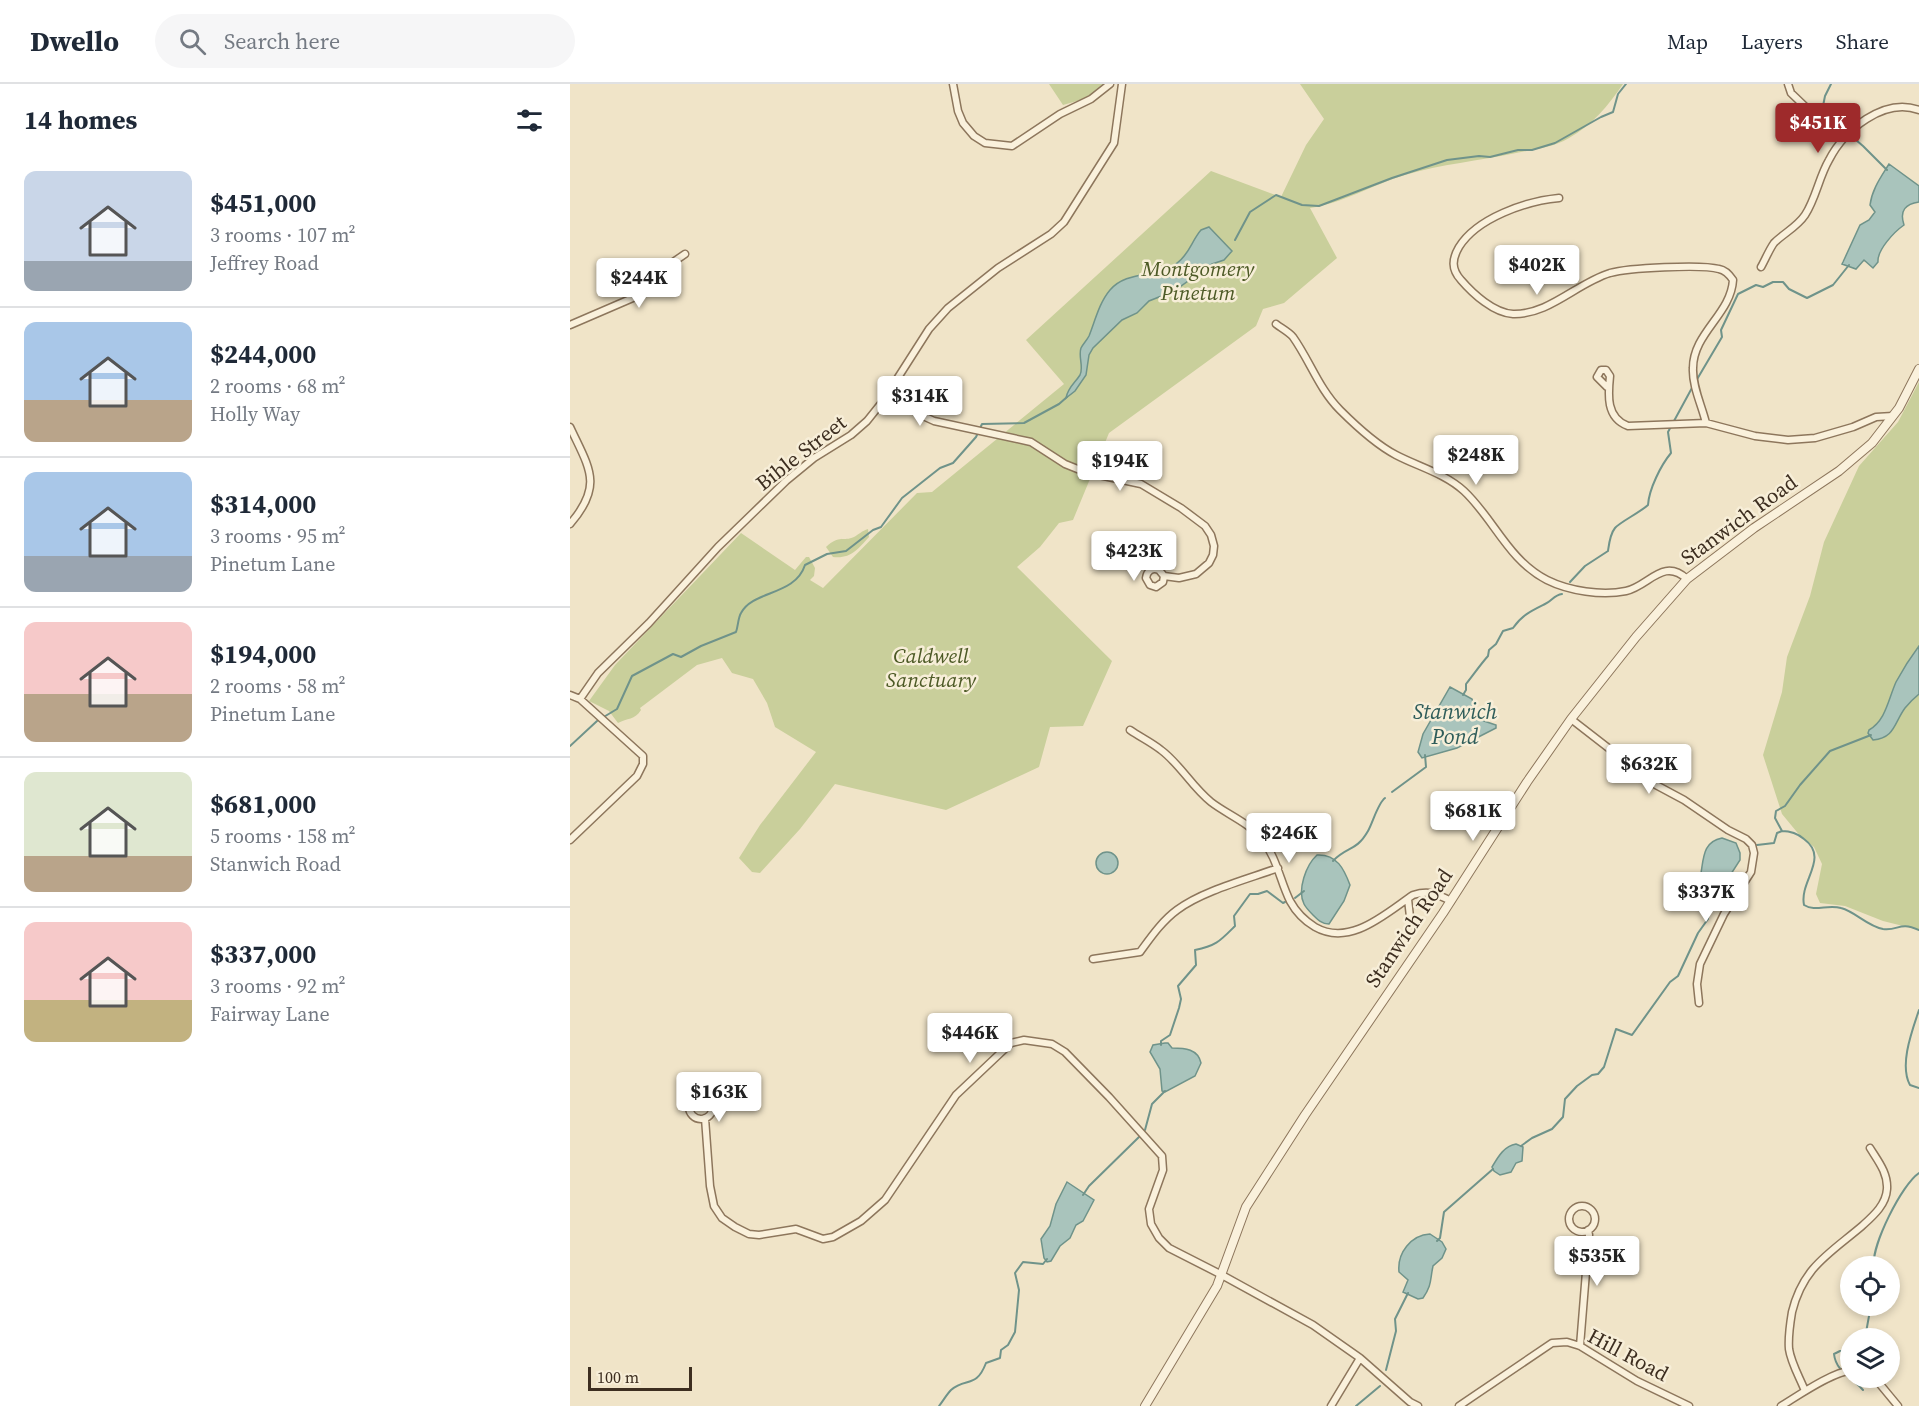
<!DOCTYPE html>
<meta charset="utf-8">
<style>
body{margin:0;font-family:"Source Serif 4",serif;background:#f6f6f7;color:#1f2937;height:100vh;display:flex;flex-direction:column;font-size:22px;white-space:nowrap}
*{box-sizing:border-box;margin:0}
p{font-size:20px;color:#747a83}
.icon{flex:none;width:33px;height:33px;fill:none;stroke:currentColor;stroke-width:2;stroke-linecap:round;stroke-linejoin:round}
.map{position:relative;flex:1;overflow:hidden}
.details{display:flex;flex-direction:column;background:#fff;width:570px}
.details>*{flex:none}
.tools{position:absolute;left:1270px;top:1172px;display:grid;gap:12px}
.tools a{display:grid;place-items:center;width:60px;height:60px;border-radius:50%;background:#fff;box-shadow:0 3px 9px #0003;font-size:30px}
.scale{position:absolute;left:18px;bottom:15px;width:104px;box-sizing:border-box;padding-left:6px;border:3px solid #3d2e20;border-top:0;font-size:16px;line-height:21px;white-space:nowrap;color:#3d2e20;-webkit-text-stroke:4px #f7eed8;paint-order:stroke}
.price{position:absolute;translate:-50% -51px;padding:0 14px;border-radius:6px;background:#fff;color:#222;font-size:20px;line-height:39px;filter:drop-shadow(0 2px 3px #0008)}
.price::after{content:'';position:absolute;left:50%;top:36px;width:18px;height:14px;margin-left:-9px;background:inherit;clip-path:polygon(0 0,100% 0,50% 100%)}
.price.active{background:#9e2a2b;color:#fff}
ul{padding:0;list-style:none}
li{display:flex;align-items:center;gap:18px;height:150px;padding:0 24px}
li+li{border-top:2px solid #e0e1e3}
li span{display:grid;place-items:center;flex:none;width:168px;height:120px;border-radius:12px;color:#555}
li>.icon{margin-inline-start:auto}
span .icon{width:72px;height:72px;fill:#fffc;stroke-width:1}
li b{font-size:26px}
h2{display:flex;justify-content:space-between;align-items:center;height:72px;padding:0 24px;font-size:26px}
header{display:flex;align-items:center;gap:36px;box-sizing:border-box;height:84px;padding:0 30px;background:#fff;border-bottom:2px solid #e0e1e3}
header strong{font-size:28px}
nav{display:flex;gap:33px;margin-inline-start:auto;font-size:21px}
.search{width:420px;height:54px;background:#f6f6f7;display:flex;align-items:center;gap:15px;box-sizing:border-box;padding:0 21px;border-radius:33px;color:#747a83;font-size:22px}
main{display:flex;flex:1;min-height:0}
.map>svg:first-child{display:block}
</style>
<header>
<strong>Dwello</strong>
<div class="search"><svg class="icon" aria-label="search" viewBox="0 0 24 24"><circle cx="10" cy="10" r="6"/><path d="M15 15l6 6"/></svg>Search here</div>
<nav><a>Map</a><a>Layers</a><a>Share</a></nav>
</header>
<main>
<section class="details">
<h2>14 homes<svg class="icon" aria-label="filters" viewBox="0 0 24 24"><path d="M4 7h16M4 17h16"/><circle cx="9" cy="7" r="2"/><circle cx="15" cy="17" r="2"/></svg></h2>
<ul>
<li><span style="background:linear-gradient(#c9d6e8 75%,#9aa5b1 0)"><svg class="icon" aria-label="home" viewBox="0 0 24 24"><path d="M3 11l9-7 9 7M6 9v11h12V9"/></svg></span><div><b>$451,000</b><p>3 rooms · 107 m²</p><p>Jeffrey Road</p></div></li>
<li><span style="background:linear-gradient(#a9c7e8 65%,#b9a48a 0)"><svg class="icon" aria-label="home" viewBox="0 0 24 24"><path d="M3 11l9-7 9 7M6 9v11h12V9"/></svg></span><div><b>$244,000</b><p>2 rooms · 68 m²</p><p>Holly Way</p></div></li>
<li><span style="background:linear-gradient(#a9c7e8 70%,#9aa5b1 0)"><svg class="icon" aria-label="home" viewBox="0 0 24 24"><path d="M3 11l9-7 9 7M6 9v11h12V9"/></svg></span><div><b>$314,000</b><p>3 rooms · 95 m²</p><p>Pinetum Lane</p></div></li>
<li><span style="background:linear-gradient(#f6c9c9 60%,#b9a48a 0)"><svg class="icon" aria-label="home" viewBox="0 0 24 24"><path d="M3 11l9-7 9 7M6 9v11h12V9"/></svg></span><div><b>$194,000</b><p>2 rooms · 58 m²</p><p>Pinetum Lane</p></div></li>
<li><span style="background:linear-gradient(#dfe7d0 70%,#b9a48a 0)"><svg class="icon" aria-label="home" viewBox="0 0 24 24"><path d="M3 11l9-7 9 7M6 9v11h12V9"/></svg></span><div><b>$681,000</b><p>5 rooms · 158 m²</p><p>Stanwich Road</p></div></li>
<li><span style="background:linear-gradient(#f6c9c9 65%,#c2b280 0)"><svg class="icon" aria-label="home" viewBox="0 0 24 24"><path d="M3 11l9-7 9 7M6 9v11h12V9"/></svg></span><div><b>$337,000</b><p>3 rooms · 92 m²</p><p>Fairway Lane</p></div></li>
</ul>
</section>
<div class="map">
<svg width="1349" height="1322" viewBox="0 0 1349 1322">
<rect width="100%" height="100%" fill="#f0e4c8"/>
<path fill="#c9cf9b" d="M 479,0 L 537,0 L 514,15 L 493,21 Z
M 730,0 L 1053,0 C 1039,21 1021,42 999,54 C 982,64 965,65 946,69 C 909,77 871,80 835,91 C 802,101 773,119 740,124 L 767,174 L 714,219 L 693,225 L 686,242 L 539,349 L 503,436 L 489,439 L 470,463 L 447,483 L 542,577 L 513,642 L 480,643 L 469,683 L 376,726 L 265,700 L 230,745 L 190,789 L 182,788 L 169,774 L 190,741 L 246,668 L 205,643 L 197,619 L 183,595 L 162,589 L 152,574 L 127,581 L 70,624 L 71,626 C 65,636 57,634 48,639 L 39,627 L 19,617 L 45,581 L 171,449 L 225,486 L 236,473 L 239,473 L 245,484 L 244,492 L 240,496 L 253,504 L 347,409 L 362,408 L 494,300 L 456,256 L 641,87 L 711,113 L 736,61 L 754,35 Z
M 1349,298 L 1349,846 L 1313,837 L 1275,822 L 1250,819 L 1246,810 L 1252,780 L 1244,763 L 1231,753 L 1212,730 L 1193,671 L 1212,608 L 1217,573 L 1240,512 L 1254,458 L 1289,382 L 1328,338 Z
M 298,445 L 299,453 C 288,465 281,475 263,473 L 256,463 C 270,450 273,458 284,453 C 289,450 292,447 298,445 Z"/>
<path fill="#a9c4bc" stroke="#6f938a" stroke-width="1.5" d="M 1319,80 L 1349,102 L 1349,118 C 1336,120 1329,126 1334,141 C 1324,148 1307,166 1308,178 L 1303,184 L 1294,176 L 1286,185 L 1272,180 L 1273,178 L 1290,141 L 1299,136 L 1305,128 L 1300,121 C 1302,105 1311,93 1319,80 Z
M 639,143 L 662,167 L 654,176 L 642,180 L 604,207 L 579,217 L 567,229 L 552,236 L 523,264 L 519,271 L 516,291 L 505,307 L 496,314 C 498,303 505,299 510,291 C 514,284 508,272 511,264 C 513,260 517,256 519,252 C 525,237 529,219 540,206 C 557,186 587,194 607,179 C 619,171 622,156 631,146 Z
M 1349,562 L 1349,610 C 1344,614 1339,619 1335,624 C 1324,639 1325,654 1303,656 L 1298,649 L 1299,646 C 1316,636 1318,616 1326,598 C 1333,585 1340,574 1349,562 Z
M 880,603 L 902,615 L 908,632 L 914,637 L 926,641 L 926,644 L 887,664 L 852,674 L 848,668 L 853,650 Z
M 1152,754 L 1166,759 L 1170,769 L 1170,776 L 1143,818 L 1129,824 C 1127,821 1123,815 1123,811 C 1121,803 1129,800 1130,794 C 1134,777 1131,758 1152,754 Z
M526 779a11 11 0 1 1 22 0a11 11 0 1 1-22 0Z
M 747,771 C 767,770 774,785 780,801 L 774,817 L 759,840 C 752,840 748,836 743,831 C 740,828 736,824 734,820 C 727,806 736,781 747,771 Z
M 595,959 L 598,959 L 602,964 C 615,964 628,965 631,979 L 625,992 L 595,1008 L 592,1007 L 590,985 L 580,968 L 583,961 Z
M 946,1060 L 953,1063 L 952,1077 L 946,1079 L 941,1088 L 930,1091 L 924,1087 L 922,1083 C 928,1073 934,1062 946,1060 Z
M 497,1098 L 524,1116 L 513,1137 L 506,1141 L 500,1154 L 490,1162 L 481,1177 L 477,1178 L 474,1174 L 471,1155 L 480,1142 L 486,1120 Z
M 860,1150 L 872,1158 L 876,1165 L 872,1174 L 863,1182 C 860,1196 862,1201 853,1214 L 848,1215 L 833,1208 L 838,1196 L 829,1188 C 827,1169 841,1151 860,1150 Z"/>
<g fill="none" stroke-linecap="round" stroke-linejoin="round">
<path stroke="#6f938a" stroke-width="2" d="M 1261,0 L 1255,12 L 1252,27 L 1293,62 L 1317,86
M 665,156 L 680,128 L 706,111 L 732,121 L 749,122 L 822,94 L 877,76 L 909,72 L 920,73 L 948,66 L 962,66 L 985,59 L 1031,33 L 1043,28 L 1048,10 L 1056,0
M 1126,297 L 1152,253 L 1151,246 L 1168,210 L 1186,201 L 1193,203 L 1203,198 L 1213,198 L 1219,205 L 1237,214 L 1263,201 L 1279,181
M 1000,498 L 1015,482 L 1038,467 C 1039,460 1040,450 1045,444 C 1050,438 1069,429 1078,421 C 1079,405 1091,381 1101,369 L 1098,348 L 1123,302
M 893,611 L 896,606 L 896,600 C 904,590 910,581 918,572 L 919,566 L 926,560 L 933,547 L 943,544 C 952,531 961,527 975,520 C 982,517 984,511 992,510
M 0,662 L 27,637 L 47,625 L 62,592 L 103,570 L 111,573 L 131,562 L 166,548 C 168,543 168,534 171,529 C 183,506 225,512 235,481 L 257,470 L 276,467 L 303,446 L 311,443 L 332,414 L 370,384 L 383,379 L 406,353 L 412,340 L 454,339 L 489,320 L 497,313
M 822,708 L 856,683 L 855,671
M 1212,747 L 1205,734 L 1206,727 L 1215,722 L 1230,701 L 1260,667 L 1301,651
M 1212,747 C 1221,747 1227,749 1234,755 C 1260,774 1229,797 1234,821 C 1245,828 1258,820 1271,824 C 1286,828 1297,842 1313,845 C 1329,847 1329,837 1349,846
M 1187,761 L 1204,759 L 1207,749 L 1212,747
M 763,777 C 777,762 786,768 798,747 C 803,738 808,719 815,714
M 725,814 L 734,807
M 1349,926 C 1342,947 1329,981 1340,1001 L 1349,1004
M 591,961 L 591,957 L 600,951 L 609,924 L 611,915 L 608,902 L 626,881 L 625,866 C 646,862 650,857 665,842 L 664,832 L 680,810 L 688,810 L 697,807 L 713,819 L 715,818
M 575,1046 L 582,1020 L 595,1007
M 951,1062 L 962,1054 L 982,1045 L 993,1033 L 995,1015 L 1007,1002 L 1022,991 L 1028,990 L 1034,983 L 1046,945 L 1062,951 L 1100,898 L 1108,892 L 1128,849 L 1138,835 L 1139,818
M 513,1111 L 519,1102 L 569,1053
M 867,1157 L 870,1154 L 874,1128 L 923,1085
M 1304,1182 C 1301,1162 1332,1100 1349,1089
M 1295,1254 L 1301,1221
M 1281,1267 L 1270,1267 L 1264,1270 C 1266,1288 1282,1293 1293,1306
M 816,1286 L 826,1247 L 825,1235 L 838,1209
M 369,1322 C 373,1317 377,1310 381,1306 C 396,1293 406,1305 416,1279 L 430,1274 L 431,1266 L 438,1261 L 445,1248 L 449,1206 L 445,1189 L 453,1178 L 473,1180 L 477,1175
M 786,1322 L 810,1302"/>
<defs>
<path id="minor" d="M 383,0 L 388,27 L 393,39 L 404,52 L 415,59 L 442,62 L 490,30 L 521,15 L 540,0
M 1218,0 L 1221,9 L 1271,57
M 989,114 C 956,117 907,134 889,163 C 882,175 881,185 891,196 C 903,210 924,229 943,230 C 979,231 1007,199 1040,189 C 1058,184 1131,180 1149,185 C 1155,186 1159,190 1163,196 C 1161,230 1123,249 1123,284 C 1122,302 1132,322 1136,339
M 1191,183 C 1195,176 1199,166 1204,159 C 1214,149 1227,143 1235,131 C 1246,114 1249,93 1259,76 C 1274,46 1314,13 1349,26
M 706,240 C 711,244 719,248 723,253 C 740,277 749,305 770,326 C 786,342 805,360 826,371 C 849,383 874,389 894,407 C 924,435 938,476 977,496 C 999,507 1032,512 1056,507 C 1079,502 1093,473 1117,495
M 0,241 L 65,213 L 96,183 L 115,170
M 1037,303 L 1027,293 L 1031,286 L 1036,286 L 1040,292 C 1038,311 1036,334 1058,342 L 1136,339 L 1185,352 L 1218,356 L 1245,354 L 1283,343 L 1306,333 L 1323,332
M 322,304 L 353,332 L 364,337 L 461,358 L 495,380 L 515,388 L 571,400 L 611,424 L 635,442 L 641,451 L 644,462 L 643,471 L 639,479 L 626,490 L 609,494 L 594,492 L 589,486 C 582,483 577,487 576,494 L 580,501 L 586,503 L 593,498 L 594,492
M 0,343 C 19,384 34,401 0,440
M 0,611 L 10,615 L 73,672 L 73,680 L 67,692 L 0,756
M 10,615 L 28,589 L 79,539 L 148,463 L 216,397 L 244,374 L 281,351 L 297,337 L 313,317 L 359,245 L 378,224 L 428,184 L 481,150 L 494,138 L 544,59 L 552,0
M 1001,635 L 1086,701 L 1114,716 L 1158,746 L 1176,755 L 1182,761 L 1184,769 L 1181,788 L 1154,830 L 1130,880 L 1127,900 L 1129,919
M 560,646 C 570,653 581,658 591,666 C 610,680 622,703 641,718 C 658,731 678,738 692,755 C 707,774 710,797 720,817 C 726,828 735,837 745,843 C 780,863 815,830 843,811 C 859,806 867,810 881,817
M 838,815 L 840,833 L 843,840
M 523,875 L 570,868 C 581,853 592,837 607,826 C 632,807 678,795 708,784
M119 1023a12 12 0 1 1 24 0a12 12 0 1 1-24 0Z
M 135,1034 L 140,1102 L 144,1122 L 152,1134 L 165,1143 L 179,1150 L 189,1151 L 226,1145 L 253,1155 L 263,1153 L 291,1137 L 315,1116 L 386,1011 L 441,959 L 454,956 L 482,960 L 495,968 L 539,1013 L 592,1072 L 593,1086 L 579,1125 L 581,1140 L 589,1154 L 599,1164 L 650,1190 L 743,1241 L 790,1274 L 840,1318 L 848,1322
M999 1135a13 13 0 1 1 26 0a13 13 0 1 1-26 0Z
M 1010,1262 L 1019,1151 L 1018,1146
M 1304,1293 L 1328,1322
M 1235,1307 C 1230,1294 1221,1279 1219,1265 C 1218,1253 1220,1240 1222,1228 C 1233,1183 1259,1170 1292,1142 C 1303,1132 1316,1121 1317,1105 C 1318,1089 1308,1077 1300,1064
M 761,1322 L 790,1274
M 889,1322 L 982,1259 L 997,1258 L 1010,1262 L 1067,1297 L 1119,1322
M 1211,1322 C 1226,1313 1265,1286 1281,1287"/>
<path id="tertiary" d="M 575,1322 L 647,1202 L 676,1123 L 735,1031 L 873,829 L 957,698 L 1001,635 L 1066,553 L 1117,495 L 1184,444 L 1269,387 L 1302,359 L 1329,324 L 1349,285"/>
</defs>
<use href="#minor" stroke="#8d765c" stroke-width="9"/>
<use href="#tertiary" stroke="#8d765c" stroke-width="10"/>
<use href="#minor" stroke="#faf1dc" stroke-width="6"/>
<use href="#tertiary" stroke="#faf1dc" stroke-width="8"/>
</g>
<g text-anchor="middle" stroke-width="5" stroke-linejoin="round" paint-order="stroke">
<g font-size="21" font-style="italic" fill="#4d5a26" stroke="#f7eed8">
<text x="628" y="192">Montgomery<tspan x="628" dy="24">Pinetum</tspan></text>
<text x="361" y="579">Caldwell<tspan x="361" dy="24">Sanctuary</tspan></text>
</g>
<g font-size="21" fill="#3d2e20" stroke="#f7eed8">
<text transform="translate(231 369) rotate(-38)" y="7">Bible Street</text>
<text transform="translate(1169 436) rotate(-36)" y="7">Stanwich Road</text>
<text transform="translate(839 844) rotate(-56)" y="7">Stanwich Road</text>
<text transform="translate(1058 1271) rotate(28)" y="7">Hill Road</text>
</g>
<g font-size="22" font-style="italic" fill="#2f5d5a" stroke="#f7eed8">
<text x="885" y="635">Stanwich<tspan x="885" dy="25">Pond</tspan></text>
</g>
</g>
</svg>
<div class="tools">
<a><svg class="icon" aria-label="locate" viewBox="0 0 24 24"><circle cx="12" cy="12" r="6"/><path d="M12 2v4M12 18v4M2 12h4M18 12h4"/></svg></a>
<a><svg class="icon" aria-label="layers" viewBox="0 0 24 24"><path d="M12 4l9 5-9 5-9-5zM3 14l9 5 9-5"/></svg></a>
</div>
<div class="scale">100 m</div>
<b class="price active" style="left:1248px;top:70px">$451K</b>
<b class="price" style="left:967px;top:212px">$402K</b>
<b class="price" style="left:69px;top:225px">$244K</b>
<b class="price" style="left:350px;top:343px">$314K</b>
<b class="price" style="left:906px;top:402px">$248K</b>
<b class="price" style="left:550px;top:408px">$194K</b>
<b class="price" style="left:564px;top:498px">$423K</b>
<b class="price" style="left:1079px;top:711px">$632K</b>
<b class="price" style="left:903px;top:758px">$681K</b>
<b class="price" style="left:719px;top:780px">$246K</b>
<b class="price" style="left:1136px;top:839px">$337K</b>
<b class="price" style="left:400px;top:980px">$446K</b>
<b class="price" style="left:149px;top:1039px">$163K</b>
<b class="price" style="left:1027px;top:1203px">$535K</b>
</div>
</main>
